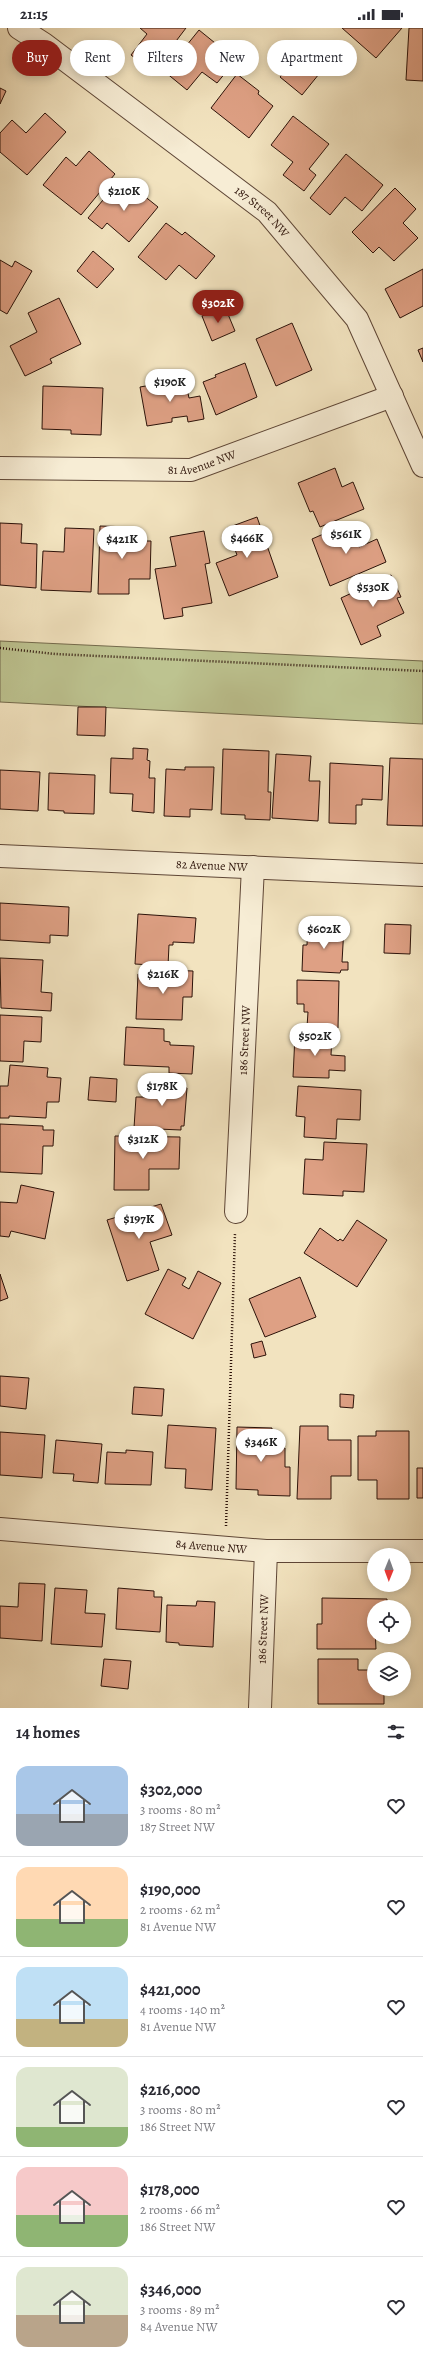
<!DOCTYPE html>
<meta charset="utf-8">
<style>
body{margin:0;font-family:Alegreya,serif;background:#f2f2f3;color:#2b2b33;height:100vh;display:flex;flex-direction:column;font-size:15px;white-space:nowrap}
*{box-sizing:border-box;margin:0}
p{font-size:13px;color:#7c7c81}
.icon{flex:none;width:22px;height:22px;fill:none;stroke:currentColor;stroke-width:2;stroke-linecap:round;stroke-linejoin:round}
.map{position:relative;height:1680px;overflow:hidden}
.panel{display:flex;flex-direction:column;background:#fff;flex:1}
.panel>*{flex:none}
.banner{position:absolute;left:12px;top:12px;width:399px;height:36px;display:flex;gap:8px}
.needle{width:26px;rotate:181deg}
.buttons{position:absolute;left:367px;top:1520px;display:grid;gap:8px}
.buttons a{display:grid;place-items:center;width:44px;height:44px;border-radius:50%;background:#fff;box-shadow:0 2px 10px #0003;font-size:20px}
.price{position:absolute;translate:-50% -34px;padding:0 9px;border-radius:14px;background:#fff;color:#222;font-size:13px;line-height:26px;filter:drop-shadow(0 1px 2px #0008)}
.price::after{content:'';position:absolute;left:50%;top:24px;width:12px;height:9px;margin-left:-6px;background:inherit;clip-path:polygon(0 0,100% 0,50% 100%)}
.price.active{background:#8f2418;color:#fff}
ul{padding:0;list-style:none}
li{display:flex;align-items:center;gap:12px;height:100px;padding:0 16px}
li+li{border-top:1px solid #e1e1e2}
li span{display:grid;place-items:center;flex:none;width:112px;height:80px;border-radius:12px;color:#555}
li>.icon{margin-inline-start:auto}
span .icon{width:48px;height:48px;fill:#fffc;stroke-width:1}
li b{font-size:17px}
h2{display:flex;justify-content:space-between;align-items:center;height:48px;padding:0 16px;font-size:17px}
.chip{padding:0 14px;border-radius:18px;background:#fff;box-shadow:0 2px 10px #0003;font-size:14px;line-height:36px}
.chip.active{background:#8f2418;color:#fff}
.status{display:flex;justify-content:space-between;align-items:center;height:28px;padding:0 20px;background:#fff;direction:ltr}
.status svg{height:11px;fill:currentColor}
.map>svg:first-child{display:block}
</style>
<div class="status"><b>21:15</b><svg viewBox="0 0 49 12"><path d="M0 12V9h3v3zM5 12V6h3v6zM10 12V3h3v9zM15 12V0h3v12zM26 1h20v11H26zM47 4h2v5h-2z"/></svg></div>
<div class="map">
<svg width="423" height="1680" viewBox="0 0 423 1680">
<rect width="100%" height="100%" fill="#f2e3bf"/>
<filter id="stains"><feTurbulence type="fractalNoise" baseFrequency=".005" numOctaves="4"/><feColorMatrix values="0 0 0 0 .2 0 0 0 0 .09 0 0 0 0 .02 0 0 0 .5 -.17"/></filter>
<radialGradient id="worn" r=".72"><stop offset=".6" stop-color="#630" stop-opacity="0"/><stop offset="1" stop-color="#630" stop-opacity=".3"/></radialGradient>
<path fill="#bdc390" stroke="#746a4c" d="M 0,613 L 423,633 L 423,696 L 0,674 Z"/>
<path fill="#dea084" stroke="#2c1209" d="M 140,0 L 186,0 L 167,25 L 164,23 L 150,41 L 131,27 L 147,6 Z
M 342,0 L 402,0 L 376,30 Z
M 409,0 L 423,0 L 423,53 L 406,52 Z
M 199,2 L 236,32 L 217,55 L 202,44 L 187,62 L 165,44 Z
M 297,29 L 319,46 L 302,67 L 280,49 Z
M 237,46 L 259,63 L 258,66 L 273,78 L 249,110 L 211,80 Z
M 0,60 L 6,63 L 0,76 Z
M 45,85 L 66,104 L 27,147 L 0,124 L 0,105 L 12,92 L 26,105 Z
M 293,88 L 329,116 L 309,141 L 316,147 L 304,163 L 283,147 L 293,134 L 271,117 Z
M 89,123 L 115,146 L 81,187 L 43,157 L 66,129 L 76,138 Z
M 346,126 L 383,157 L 362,183 L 345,169 L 330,187 L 310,170 Z
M 118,154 L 134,167 L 138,163 L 158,179 L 129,214 L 107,195 L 102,201 L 88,190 Z
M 395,160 L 416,181 L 403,195 L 418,210 L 394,233 L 379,219 L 373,225 L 352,204 Z
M 166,195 L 182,207 L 185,204 L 215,228 L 196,251 L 179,237 L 166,252 L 138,229 Z
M 93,223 L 114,241 L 97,260 L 77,243 Z
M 0,232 L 12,239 L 15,233 L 32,243 L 7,286 L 0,282 Z
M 423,241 L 423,278 L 400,290 L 385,261 Z
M 59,270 L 81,316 L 50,331 L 52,335 L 25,348 L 10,318 L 37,304 L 28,285 Z
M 225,279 L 235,303 L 212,313 L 202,288 Z
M 292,295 L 312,342 L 276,358 L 256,311 Z
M 423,320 L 423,334 L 418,322 Z
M 245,335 L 257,369 L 216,387 L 203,354 L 216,349 L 215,347 Z
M 185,351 L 189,370 L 200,368 L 204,391 L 188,394 L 187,388 L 172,390 L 172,394 L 147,398 L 140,359 Z
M 43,358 L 103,360 L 101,407 L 71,406 L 71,402 L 42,401 Z
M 335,440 L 342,459 L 353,454 L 364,481 L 320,499 L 313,483 L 310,484 L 298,455 Z
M 257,489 L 278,549 L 229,568 L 216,535 L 237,527 L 227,500 Z
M 0,495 L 22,496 L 21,515 L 37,516 L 36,560 L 0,557 Z
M 344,497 L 351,515 L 356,513 L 359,519 L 377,511 L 386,534 L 330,558 L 312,511 Z
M 100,498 L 132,499 L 132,513 L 151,513 L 150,551 L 129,551 L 129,566 L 98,566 Z
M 65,500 L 94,501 L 91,564 L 41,562 L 43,523 L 64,524 Z
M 204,503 L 210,535 L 205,536 L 212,575 L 182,580 L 183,588 L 164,591 L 155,541 L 176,538 L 170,509 Z
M 391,547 L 401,569 L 397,570 L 404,585 L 377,598 L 381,608 L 361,617 L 341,570 Z
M 78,679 L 106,679 L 105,708 L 77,707 Z
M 133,720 L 148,721 L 147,732 L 150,733 L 149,750 L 155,750 L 154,785 L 132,783 L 133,766 L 110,765 L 111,730 L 133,731 Z
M 223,721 L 269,723 L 268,764 L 271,764 L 270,792 L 245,791 L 245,787 L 221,786 Z
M 276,726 L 311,728 L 309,753 L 320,753 L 318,793 L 272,790 Z
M 390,730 L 423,731 L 423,798 L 387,797 Z
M 330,735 L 383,738 L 382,772 L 362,771 L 362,777 L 356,777 L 356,796 L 329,795 Z
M 185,739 L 214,739 L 212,782 L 190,781 L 190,789 L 164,788 L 166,741 L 185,742 Z
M 0,742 L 40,744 L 38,783 L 0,781 Z
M 49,745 L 95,747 L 94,786 L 64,785 L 64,783 L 48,782 Z
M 0,875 L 69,879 L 68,908 L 50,907 L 50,915 L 0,912 Z
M 138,886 L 196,890 L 194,915 L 173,914 L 173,917 L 169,917 L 168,938 L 135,936 Z
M 385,896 L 411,897 L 410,926 L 384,925 Z
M 308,897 L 344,899 L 342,934 L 348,934 L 348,942 L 341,942 L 340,945 L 302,943 L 303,917 L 307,917 Z
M 0,930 L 43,932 L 41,964 L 52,965 L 51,983 L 1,980 Z
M 166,942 L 193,943 L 192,969 L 183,969 L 182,992 L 136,991 L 138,946 L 166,947 Z
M 297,952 L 339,953 L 338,1000 L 307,999 L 308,984 L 304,984 L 304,976 L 297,976 Z
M 0,987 L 42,989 L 41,1014 L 24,1013 L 23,1034 L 0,1033 Z
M 126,999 L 164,1001 L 164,1013 L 170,1014 L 170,1017 L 194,1018 L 192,1046 L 169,1045 L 169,1039 L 124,1037 Z
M 295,1007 L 332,1008 L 331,1027 L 345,1028 L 345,1043 L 329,1042 L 329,1050 L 293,1049 Z
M 10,1037 L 48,1040 L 47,1049 L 61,1050 L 59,1074 L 47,1074 L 46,1090 L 9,1088 L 9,1090 L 0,1090 L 0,1058 L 8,1058 Z
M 90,1049 L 117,1051 L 116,1074 L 88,1072 Z
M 149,1054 L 183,1056 L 182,1060 L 187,1060 L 184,1098 L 181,1098 L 181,1102 L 134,1100 L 136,1069 L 149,1069 Z
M 298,1058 L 361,1062 L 360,1092 L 337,1091 L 336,1111 L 304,1109 L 305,1089 L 296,1088 Z
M 0,1096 L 43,1098 L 43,1102 L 54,1102 L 53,1118 L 43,1118 L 42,1146 L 0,1144 Z
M 115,1108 L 180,1109 L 179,1141 L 149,1141 L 149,1162 L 114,1162 Z
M 324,1114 L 367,1116 L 364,1164 L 343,1163 L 343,1168 L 303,1166 L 305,1131 L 323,1132 Z
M 21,1157 L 54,1164 L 45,1211 L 11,1203 L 9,1209 L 0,1208 L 0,1174 L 17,1175 Z
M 161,1176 L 172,1207 L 150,1214 L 159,1242 L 127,1253 L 107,1192 Z
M 357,1192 L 387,1212 L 357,1259 L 304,1225 L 320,1200 L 338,1213 L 340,1211 L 343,1213 Z
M 168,1241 L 186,1250 L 182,1257 L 189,1261 L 198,1243 L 221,1255 L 193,1311 L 145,1286 Z
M 0,1246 L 8,1270 L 0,1273 Z
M 300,1249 L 316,1289 L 265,1309 L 249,1271 Z
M 262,1313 L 266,1327 L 254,1330 L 251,1316 Z
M 0,1348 L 29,1350 L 26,1381 L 0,1378 Z
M 134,1359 L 164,1361 L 162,1388 L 132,1386 Z
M 340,1366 L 354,1367 L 353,1380 L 340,1379 Z
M 168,1397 L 216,1400 L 212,1462 L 185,1460 L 186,1441 L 165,1440 Z
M 300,1398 L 328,1398 L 328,1412 L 351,1412 L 351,1448 L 331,1448 L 331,1471 L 297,1471 Z
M 237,1399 L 272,1400 L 271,1420 L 285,1420 L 285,1439 L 290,1439 L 290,1468 L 258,1467 L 258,1462 L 236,1461 Z
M 376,1403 L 409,1403 L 409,1471 L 377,1471 L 377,1452 L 358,1452 L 358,1408 L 376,1408 Z
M 0,1404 L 45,1407 L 42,1450 L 0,1447 Z
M 56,1412 L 102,1416 L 98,1455 L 73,1453 L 74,1446 L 53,1445 Z
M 126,1422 L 153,1424 L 151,1457 L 105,1456 L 107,1424 L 126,1425 Z
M 417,1440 L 423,1440 L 423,1470 L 417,1470 Z
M 19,1555 L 45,1556 L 42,1613 L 0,1610 L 0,1578 L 18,1579 Z
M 55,1560 L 87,1562 L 85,1585 L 105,1586 L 102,1619 L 51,1616 Z
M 118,1560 L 154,1563 L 154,1569 L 162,1569 L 160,1604 L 116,1601 Z
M 322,1570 L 387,1571 L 387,1579 L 374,1579 L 376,1621 L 317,1621 L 317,1596 L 322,1596 Z
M 197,1573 L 215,1574 L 213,1619 L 179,1617 L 179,1615 L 166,1614 L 167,1577 L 196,1578 Z
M 104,1631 L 131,1633 L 128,1661 L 101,1658 Z
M 318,1631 L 358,1631 L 358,1642 L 374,1642 L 374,1661 L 384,1661 L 384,1676 L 318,1676 Z"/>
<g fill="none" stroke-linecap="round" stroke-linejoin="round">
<defs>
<g id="minor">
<path id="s1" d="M 19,0 L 44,16 L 267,184 L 357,291 L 423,438"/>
<path id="s2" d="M 0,440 L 191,442 L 392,368"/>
<path id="s3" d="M 0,828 L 423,847"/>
<path id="s4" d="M 236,1184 L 253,839"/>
<path id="s5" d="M 0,1501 L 266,1523 L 423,1523"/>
<path id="s6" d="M 260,1680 L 266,1523"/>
</g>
</defs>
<use href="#minor" stroke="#5e4636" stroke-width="24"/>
<path stroke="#2c1209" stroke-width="2.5" stroke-dasharray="1 2" stroke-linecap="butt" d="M 0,620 L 55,626 L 423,643
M 226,1498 L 235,1205"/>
<use href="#minor" stroke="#f7edd5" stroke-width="22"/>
</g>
<g text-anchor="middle" stroke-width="3.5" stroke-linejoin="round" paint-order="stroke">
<g font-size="12" fill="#2c1209" stroke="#f7edd5">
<text dy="4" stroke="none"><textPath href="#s1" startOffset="305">187 Street NW</textPath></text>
<text dy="4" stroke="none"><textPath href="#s2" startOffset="203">81 Avenue NW</textPath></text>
<text dy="4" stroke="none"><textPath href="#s3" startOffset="212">82 Avenue NW</textPath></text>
<text dy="4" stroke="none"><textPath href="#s4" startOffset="172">186 Street NW</textPath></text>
<text dy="4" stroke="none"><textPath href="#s5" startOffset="212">84 Avenue NW</textPath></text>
<text dy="4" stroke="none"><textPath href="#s6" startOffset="79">186 Street NW</textPath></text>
</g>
</g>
<rect width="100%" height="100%" filter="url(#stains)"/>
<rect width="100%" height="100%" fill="url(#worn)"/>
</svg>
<div class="buttons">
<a><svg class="needle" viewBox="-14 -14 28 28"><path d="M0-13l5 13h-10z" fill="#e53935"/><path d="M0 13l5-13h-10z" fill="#7c7c81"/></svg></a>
<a><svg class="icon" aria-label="locate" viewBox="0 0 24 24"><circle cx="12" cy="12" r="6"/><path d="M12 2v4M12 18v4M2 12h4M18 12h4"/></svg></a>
<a><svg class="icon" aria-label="layers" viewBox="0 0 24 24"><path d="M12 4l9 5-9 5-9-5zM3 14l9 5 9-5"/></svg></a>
</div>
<b class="price" style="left:124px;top:184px">$210K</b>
<b class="price active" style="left:218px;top:296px">$302K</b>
<b class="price" style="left:170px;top:375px">$190K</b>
<b class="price" style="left:346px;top:527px">$561K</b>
<b class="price" style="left:247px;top:531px">$466K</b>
<b class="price" style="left:122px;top:532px">$421K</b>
<b class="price" style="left:373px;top:580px">$530K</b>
<b class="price" style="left:324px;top:922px">$602K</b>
<b class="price" style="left:163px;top:967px">$216K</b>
<b class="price" style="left:315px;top:1029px">$502K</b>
<b class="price" style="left:162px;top:1079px">$178K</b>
<b class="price" style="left:143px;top:1132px">$312K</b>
<b class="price" style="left:139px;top:1212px">$197K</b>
<b class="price" style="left:261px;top:1435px">$346K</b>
<div class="banner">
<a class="chip active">Buy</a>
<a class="chip">Rent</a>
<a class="chip">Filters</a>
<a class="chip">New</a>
<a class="chip">Apartment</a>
</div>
</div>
<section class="panel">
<h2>14 homes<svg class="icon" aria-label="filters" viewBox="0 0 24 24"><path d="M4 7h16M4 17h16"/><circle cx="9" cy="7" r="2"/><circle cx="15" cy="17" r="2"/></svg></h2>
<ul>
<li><span style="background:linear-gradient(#a9c7e8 60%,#9aa5b1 0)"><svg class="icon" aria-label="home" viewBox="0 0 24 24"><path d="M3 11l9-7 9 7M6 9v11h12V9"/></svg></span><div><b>$302,000</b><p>3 rooms · 80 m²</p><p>187 Street NW</p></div><svg class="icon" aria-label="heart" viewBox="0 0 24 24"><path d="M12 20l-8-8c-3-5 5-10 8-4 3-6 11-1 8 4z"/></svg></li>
<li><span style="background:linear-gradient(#ffd9b3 65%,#8fb573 0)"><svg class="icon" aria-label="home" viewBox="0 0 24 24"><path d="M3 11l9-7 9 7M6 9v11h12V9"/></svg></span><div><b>$190,000</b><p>2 rooms · 62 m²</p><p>81 Avenue NW</p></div><svg class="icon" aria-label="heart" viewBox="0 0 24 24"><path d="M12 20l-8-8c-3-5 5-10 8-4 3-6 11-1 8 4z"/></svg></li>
<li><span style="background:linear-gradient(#bfe0f5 65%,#c2b280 0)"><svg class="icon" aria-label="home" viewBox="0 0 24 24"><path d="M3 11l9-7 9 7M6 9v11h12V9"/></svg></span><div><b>$421,000</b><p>4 rooms · 140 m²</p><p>81 Avenue NW</p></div><svg class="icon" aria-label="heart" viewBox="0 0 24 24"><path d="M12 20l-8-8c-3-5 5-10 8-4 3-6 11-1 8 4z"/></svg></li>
<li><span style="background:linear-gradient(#dfe7d0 75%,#8fb573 0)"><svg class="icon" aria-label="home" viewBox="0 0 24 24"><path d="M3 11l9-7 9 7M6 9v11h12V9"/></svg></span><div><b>$216,000</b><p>3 rooms · 80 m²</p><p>186 Street NW</p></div><svg class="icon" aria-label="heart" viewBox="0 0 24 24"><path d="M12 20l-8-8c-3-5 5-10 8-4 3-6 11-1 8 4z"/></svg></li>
<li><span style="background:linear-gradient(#f6c9c9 60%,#8fb573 0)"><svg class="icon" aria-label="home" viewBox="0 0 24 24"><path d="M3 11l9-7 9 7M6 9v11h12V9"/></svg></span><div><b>$178,000</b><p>2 rooms · 66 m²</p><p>186 Street NW</p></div><svg class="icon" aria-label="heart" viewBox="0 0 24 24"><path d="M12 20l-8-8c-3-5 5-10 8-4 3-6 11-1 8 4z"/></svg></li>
<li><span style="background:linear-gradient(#dfe7d0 60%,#b9a48a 0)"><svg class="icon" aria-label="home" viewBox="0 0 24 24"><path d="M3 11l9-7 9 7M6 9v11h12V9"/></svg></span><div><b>$346,000</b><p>3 rooms · 89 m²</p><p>84 Avenue NW</p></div><svg class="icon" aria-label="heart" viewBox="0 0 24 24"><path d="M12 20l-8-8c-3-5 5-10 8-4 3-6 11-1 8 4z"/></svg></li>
</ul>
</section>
